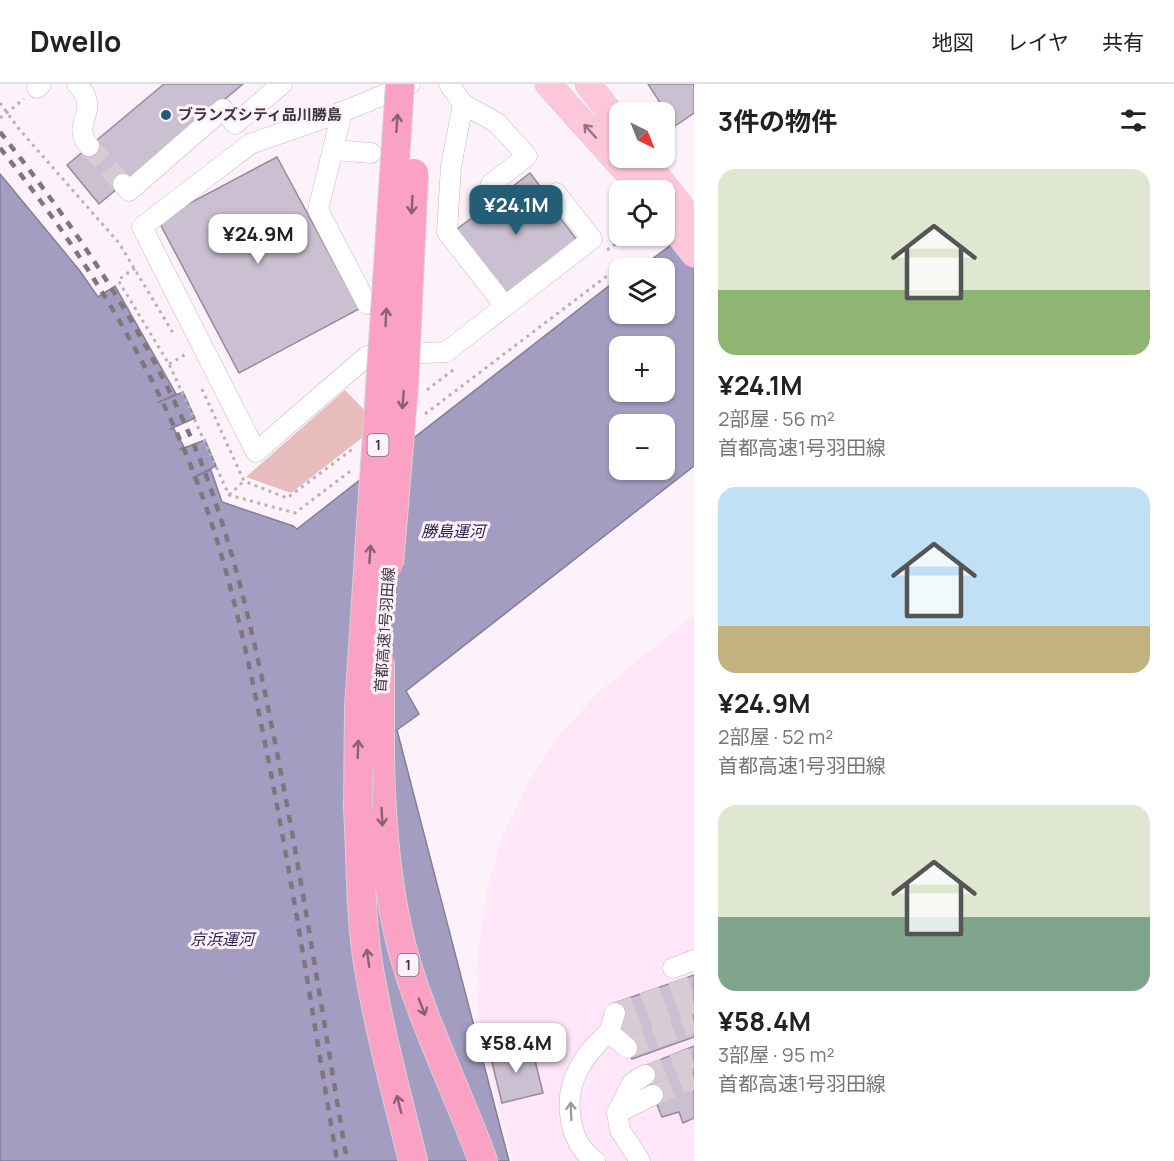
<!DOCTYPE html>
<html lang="ja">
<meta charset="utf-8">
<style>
body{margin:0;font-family:Manrope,"Noto Sans JP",sans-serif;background:#f6f6f6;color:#222;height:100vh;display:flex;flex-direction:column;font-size:22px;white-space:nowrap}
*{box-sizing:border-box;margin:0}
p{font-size:20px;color:#767676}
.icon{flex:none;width:33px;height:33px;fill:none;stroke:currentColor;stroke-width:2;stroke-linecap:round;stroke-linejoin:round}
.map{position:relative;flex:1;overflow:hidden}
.drawer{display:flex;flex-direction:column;background:#fff;width:480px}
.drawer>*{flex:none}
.needle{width:39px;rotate:137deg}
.controls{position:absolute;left:609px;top:18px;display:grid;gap:12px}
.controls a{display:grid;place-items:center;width:66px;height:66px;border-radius:12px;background:#fff;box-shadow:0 2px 4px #0004;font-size:30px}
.price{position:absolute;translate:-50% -51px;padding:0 14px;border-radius:12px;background:#fff;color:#222;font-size:20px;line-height:39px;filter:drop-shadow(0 2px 3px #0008)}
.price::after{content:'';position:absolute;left:50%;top:36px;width:18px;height:14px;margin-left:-9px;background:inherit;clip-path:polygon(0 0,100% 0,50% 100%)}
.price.selected{background:#235d76;color:#fff}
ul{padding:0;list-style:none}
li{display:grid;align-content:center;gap:12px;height:318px;padding:0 24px}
li span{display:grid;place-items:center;height:186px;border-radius:18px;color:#555}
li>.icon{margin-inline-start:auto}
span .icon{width:108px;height:108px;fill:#fffc;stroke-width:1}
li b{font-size:26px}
h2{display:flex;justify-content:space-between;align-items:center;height:72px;padding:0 24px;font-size:26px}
header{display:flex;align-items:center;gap:36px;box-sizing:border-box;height:84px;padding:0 30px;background:#fff;border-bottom:2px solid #e0e0e0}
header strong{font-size:28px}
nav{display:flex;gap:33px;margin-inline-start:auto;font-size:21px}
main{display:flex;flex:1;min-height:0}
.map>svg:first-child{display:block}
</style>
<header>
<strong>Dwello</strong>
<nav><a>地図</a><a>レイヤ</a><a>共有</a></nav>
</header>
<main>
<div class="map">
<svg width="694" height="1077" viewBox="0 0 694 1077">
<rect width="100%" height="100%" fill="#fdf2fa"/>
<path fill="#ffe6f8" d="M 694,531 L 694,1077 L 513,1077 L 484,967 L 477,916 L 478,866 L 488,803 L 502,754 L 527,701 L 557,653 L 600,607 Z"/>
<path fill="#e8bcbd" d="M 345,306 L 366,328 L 363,353 L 291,409 L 246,393 Z"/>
<path fill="#a39dc1" stroke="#847e99" stroke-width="1.5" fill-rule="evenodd" d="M 0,90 L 80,187 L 98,213 L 115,202 L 176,310 L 157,319 L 183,308 L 195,334 L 170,345 L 174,345 L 184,363 L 179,366 L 205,356 L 216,382 L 192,394 L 211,386 L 222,418 L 293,442 L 297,445 L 619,194 L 620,230 L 664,230 L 664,184 L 640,184 L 694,144 L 694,382 L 406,607 L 419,630 L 397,646 L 509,1077 L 0,1077 ZM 620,262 L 664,262 L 664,308 L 620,308 ZM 620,340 L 664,340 L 664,386 L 620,386 Z"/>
<path fill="#cbc0d1" stroke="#958a9a" stroke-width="1.5" d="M 164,0 L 243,0 L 99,120 L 67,81 Z
M 648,0 L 694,0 L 694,29 L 675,42 Z
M 277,73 L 359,225 L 239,289 L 158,136 Z
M 530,89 L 543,106 L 514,129 L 521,139 L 548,118 L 577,156 L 506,211 L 456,146 Z
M 694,891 L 694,953 L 632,975 L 612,920 Z
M 531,960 L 543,1009 L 502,1019 L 490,970 Z
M 694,962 L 694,1034 L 683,1039 L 679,1028 L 662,1033 L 642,983 Z"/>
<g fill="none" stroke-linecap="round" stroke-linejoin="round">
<path stroke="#d7ccd4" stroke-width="20" stroke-dasharray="20 10" stroke-linecap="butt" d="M 89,62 L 123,100
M 615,929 L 694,901
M 621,944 L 694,919
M 627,964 L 694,939
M 645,991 L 694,973
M 653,1011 L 694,995"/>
<defs>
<path id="minor" d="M 77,0 C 103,29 69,37 89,62
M 449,0 L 463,20 L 497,39 L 527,72 L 491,100
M 37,4 L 41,0
M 463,20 L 451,82 L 447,148 L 505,222
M 342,28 L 250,60 L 142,143 L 256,368 L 367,272 L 446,268 L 592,155 L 556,109
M 333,66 L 371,69
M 123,100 L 129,107 L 223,25 L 235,40 L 282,0
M 367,220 L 318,126 L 342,28 L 410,0
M 673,884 L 694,876
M 609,948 L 615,929
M 617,1029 L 632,999 L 645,991
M 595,1077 C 567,1057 563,1013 579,984 C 587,969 597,959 609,948 L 627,964
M 640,1077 L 620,1046 L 617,1029 L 653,1011"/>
<path id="major" d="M 548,0 L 643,106
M 588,0 L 620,42
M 643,74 L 694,139
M 664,132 L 694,170"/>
<path id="highway" d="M 380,674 C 381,738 386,802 402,864 C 422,937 457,1006 483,1077
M 358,723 C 361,775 360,828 368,879 C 379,946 397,1011 413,1077"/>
</defs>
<use href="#minor" stroke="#c7b6c3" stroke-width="21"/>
<use href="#major" stroke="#d4d3d4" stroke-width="27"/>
<use href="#highway" stroke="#d4d3d4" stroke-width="30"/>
<path stroke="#bab1b8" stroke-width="3" stroke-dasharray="3 4.5" stroke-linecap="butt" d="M 0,19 L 19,45 L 119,159 L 173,249
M 0,34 L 24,15
M 607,166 L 627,152
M 135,184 L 118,196 L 169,280 L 229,411 L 295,429 L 353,385
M 169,280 L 186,270
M 202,305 L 244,397 L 287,414 L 354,364
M 427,306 L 453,286
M 425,330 L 624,179
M 229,411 L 244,397"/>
<use href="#minor" stroke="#fff" stroke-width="20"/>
<use href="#major" stroke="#fdc7db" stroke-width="26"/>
<use href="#highway" stroke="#fba1c3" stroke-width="28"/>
<path stroke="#7f767c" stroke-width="4.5" stroke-dasharray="8 8" stroke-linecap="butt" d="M 0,48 C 81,150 162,271 207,394 C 241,488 261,586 280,684 C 305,814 325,946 347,1077
M 0,64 C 80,164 150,276 196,395 C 229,482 248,574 266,664 C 293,801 314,939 337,1077"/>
<defs>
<path id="highway-bridge" d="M 389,480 L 404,302 L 414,89
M 380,674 L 380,577
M 358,723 L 359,624 L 400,0"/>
</defs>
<use href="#highway-bridge" stroke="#d4d3d4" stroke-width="30" stroke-linecap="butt"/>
<use href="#highway-bridge" stroke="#fba1c3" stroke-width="28"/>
</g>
<defs><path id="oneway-shaft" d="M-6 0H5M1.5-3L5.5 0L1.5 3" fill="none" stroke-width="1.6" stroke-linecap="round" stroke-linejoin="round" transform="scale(1.5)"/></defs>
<g stroke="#896171">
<use href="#oneway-shaft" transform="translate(397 39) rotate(-86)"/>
<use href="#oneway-shaft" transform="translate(412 121) rotate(93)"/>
<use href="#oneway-shaft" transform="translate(386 233) rotate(-87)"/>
<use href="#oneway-shaft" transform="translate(403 316) rotate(95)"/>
<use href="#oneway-shaft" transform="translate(370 470) rotate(-86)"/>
<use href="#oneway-shaft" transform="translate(358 665) rotate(-88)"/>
<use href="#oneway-shaft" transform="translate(382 733) rotate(87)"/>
<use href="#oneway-shaft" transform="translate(368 874) rotate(-98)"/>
<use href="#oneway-shaft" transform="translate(422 923) rotate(69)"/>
<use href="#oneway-shaft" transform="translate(399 1020) rotate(-104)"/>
</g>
<use stroke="#937783" href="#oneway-shaft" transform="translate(590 47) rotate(-132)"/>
<use stroke="#9e9a9d" href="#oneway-shaft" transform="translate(571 1027) rotate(-92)"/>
<circle fill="#235d76" stroke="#fdf2fa" stroke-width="2" cx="166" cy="31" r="6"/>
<g text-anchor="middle" stroke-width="6" stroke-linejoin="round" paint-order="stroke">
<g fill="#fdf2fa" stroke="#776e74" stroke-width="1.5">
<rect x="367.5" y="350" width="21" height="22" rx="4.5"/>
<rect x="397.5" y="870" width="21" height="22" rx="4.5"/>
</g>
<g font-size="14" font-weight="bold" fill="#3d363b">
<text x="378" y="366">1</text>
<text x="408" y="886">1</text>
</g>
<g font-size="15" font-weight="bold" fill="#3d363b" stroke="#fdf2fa" text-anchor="start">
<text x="178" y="36">ブランズシティ品川勝島</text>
</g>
<g font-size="15" fill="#3d363b" stroke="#fdf2fa">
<text transform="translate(385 546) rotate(-86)" y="5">首都高速1号羽田線</text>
</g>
<g font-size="16" font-style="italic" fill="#2b1f4d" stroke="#fdf2fa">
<text x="453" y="453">勝島運河</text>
<text x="222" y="861">京浜運河</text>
</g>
</g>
</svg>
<div class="controls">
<a><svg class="needle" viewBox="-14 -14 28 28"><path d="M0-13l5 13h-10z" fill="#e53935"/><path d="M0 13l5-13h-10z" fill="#767676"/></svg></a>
<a><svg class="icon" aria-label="locate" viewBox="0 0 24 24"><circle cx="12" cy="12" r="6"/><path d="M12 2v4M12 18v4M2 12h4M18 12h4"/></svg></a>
<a><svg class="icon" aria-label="layers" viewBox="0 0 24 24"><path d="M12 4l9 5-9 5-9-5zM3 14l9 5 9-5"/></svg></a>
<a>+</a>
<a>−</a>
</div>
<b class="price selected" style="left:516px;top:152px">¥24.1M</b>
<b class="price" style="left:258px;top:181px">¥24.9M</b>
<b class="price" style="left:516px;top:990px">¥58.4M</b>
</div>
<section class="drawer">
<h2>3件の物件<svg class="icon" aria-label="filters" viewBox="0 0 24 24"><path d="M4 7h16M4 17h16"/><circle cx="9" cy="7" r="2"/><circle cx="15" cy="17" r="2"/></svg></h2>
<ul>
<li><span style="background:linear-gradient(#dfe7d0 65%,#8fb573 0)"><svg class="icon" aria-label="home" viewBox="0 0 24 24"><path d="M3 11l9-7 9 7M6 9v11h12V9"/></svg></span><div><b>¥24.1M</b><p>2部屋 · 56 m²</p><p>首都高速1号羽田線</p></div></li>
<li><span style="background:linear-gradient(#bfe0f5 75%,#c2b280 0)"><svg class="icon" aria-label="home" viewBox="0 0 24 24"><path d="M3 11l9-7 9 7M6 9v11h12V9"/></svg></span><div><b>¥24.9M</b><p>2部屋 · 52 m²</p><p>首都高速1号羽田線</p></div></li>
<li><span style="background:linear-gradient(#dfe7d0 60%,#7fa58c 0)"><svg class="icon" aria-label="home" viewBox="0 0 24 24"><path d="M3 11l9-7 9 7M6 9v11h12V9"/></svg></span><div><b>¥58.4M</b><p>3部屋 · 95 m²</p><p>首都高速1号羽田線</p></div></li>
</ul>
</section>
</main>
